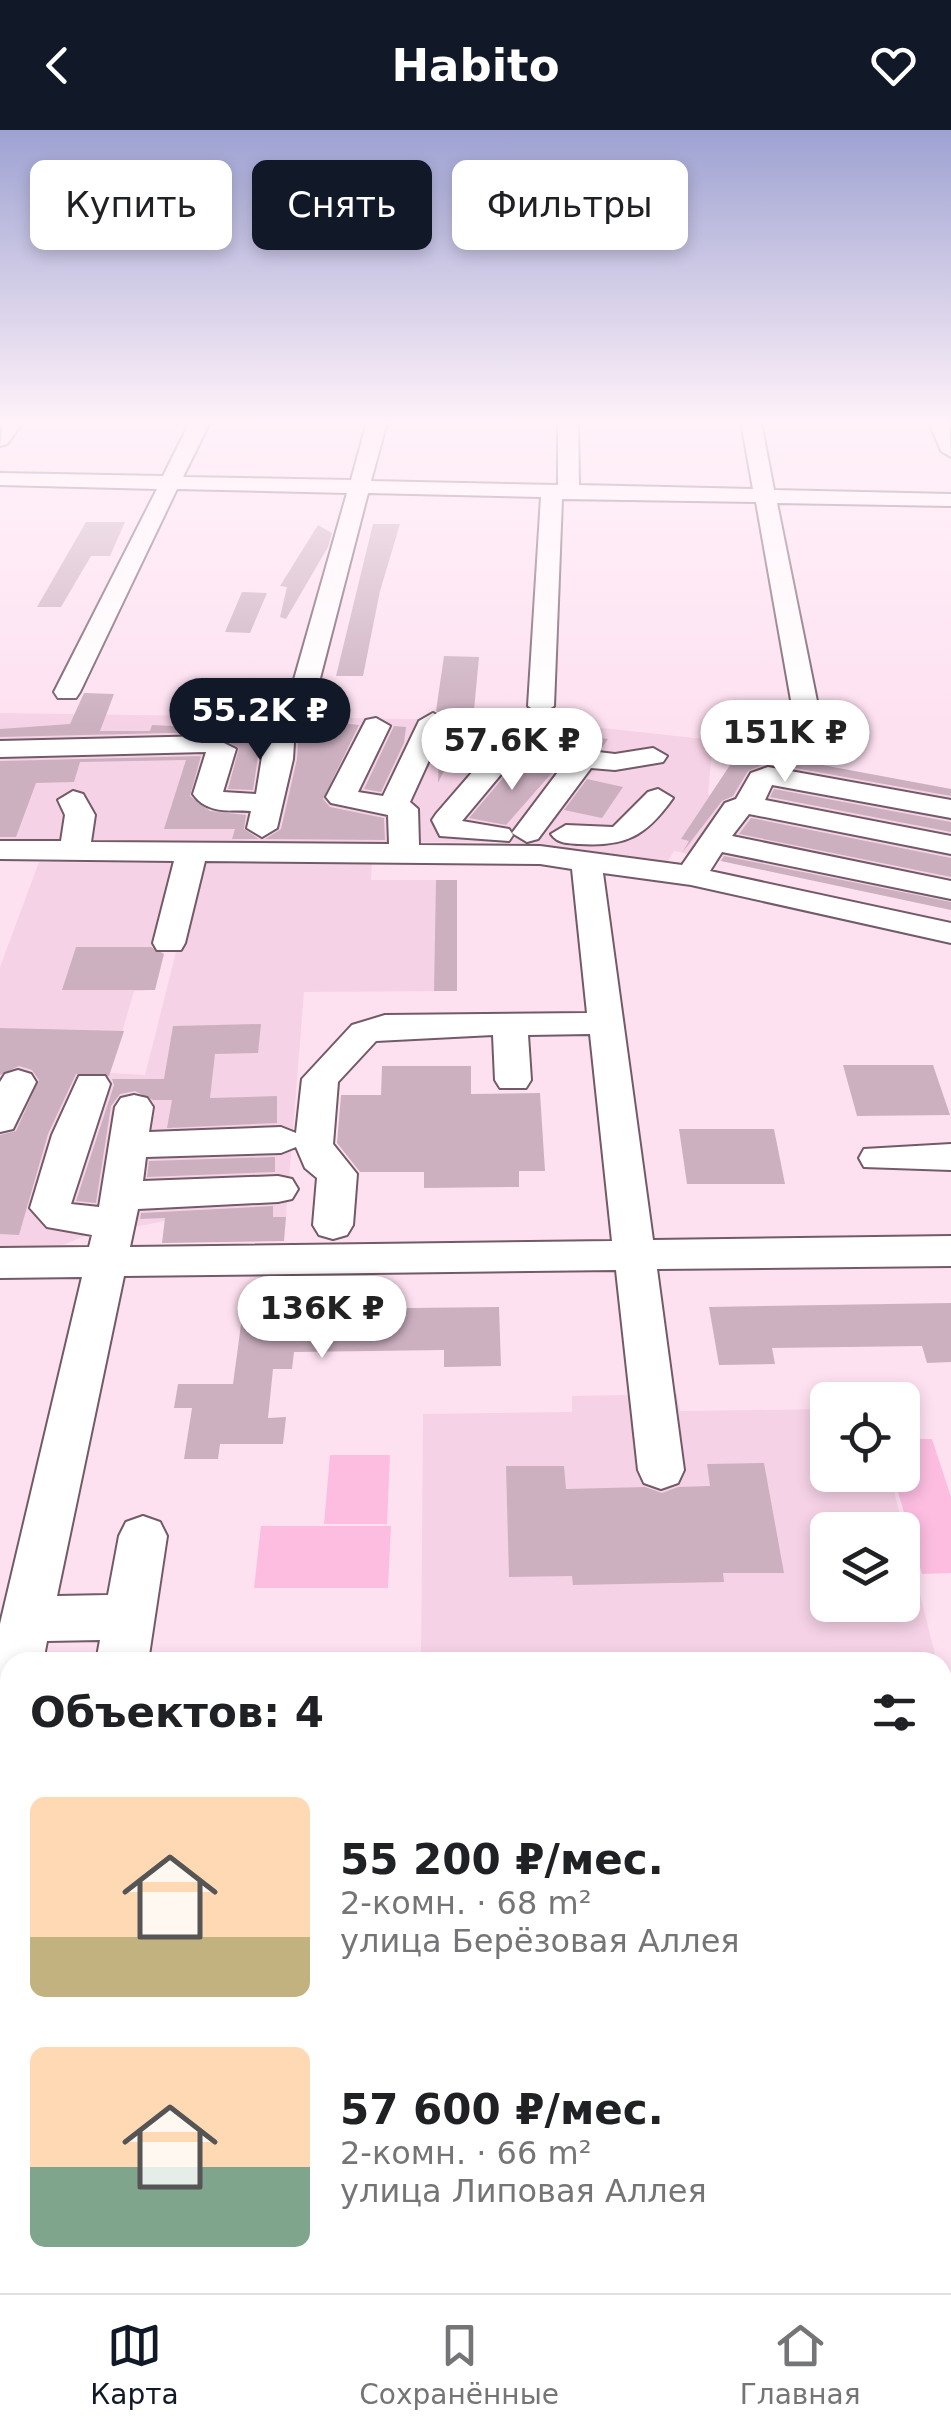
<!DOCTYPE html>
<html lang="ru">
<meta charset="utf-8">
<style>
body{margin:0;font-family:"DejaVu Sans",sans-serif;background:#f2f2f2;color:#202124;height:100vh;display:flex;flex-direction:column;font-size:38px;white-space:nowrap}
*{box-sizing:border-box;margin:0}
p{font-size:32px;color:#757577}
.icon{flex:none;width:55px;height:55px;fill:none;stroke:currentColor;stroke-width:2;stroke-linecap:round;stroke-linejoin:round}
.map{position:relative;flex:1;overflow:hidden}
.side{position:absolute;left:0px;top:1522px;width:952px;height:642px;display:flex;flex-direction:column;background:#fff;border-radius:30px 30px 0 0;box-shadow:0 5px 15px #0003}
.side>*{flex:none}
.banner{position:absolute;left:30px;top:30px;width:892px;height:90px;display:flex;gap:20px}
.tools{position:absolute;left:810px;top:1252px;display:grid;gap:20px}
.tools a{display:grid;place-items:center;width:110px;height:110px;border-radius:15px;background:#fff;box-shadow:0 5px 15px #0003;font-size:50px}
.price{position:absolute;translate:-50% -85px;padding:0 22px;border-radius:35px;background:#fff;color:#222;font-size:32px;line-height:65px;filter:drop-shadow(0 2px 5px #0008)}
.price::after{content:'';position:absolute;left:50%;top:60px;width:30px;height:22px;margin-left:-15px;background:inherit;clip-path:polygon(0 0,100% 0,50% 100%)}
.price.selected{background:#111827;color:#fff}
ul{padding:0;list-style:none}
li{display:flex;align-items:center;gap:30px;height:250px;padding:0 30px}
li span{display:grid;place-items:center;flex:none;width:280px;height:200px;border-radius:15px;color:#555}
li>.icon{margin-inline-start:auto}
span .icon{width:120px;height:120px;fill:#fffc;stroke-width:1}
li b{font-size:42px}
h2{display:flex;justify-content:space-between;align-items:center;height:120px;padding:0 30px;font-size:42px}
.pill{padding:0 35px;border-radius:15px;background:#fff;box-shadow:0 5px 15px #0003;font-size:35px;line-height:90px}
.pill.selected{background:#111827;color:#fff}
header{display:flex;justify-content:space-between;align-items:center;height:130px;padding:0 30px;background:#111827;color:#fff;font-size:45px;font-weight:700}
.dock{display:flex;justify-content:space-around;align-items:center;height:140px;border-top:2px solid #e0e0e0;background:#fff;font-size:28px;color:#757577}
.dock a{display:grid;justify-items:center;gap:5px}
.dock .selected{color:#111827}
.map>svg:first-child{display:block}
</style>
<header><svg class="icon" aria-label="back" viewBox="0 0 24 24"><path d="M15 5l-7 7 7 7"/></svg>Habito<svg class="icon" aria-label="heart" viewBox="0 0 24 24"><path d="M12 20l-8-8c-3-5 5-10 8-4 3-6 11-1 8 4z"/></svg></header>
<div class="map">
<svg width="951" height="2163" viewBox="0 0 951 2163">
<rect width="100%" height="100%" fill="#fee1f1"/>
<path fill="#f6d2e6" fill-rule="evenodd" d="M 0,583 L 538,591 L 713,610 L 708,664 L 711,666 L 736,626 L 774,627 L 951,659 L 951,780 L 674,721 L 665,736 L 511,712 L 0,714 Z
M 206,731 L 372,731 L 371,750 L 457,750 L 457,861 L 304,862 L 286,1087 L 165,1091 L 82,1107 L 49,1121 L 0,1121 L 0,837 L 39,732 L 180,733 L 155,860 L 134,861 L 110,943 L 145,945 L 192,758 Z
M 677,1264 L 680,1281 L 827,1279 L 828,1345 L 890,1345 L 937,1532 L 421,1532 L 423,1284 L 572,1282 L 572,1266 ZM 828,1400 L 902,1400 L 902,1475 L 828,1475 Z
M 34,2155 L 600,2155 L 600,2163 L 32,2163 Z"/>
<path fill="#fcbde1" d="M 903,1309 L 932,1309 L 951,1367 L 951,1443 L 922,1444 L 893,1345 L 902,1345 Z
M 330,1325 L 390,1325 L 387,1394 L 324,1394 Z
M 261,1396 L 391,1396 L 388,1458 L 254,1458 Z"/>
<path fill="#ccb0c0" d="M 86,392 L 125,392 L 110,426 L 91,426 L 61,477 L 37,477 Z
M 373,394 L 400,394 L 380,461 L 363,546 L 336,546 Z
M 318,395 L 332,403 L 328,417 L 286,489 L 280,487 L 287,457 L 280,456 Z
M 242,462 L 267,463 L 250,503 L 225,502 Z
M 444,526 L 479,527 L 474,580 L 438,653 L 439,617 L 451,590 L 436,581 Z
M 249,560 L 278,560 L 273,584 L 314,584 L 313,590 L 359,595 L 323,669 L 330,677 L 384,688 L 385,710 L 265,709 L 281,699 L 297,629 L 299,596 L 283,585 L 263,595 L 253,660 L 228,659 L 239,618 L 210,602 L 0,607 L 0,599 L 70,594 L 84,563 L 114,564 L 100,601 L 150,601 L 152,595 L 237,599 Z
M 394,596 L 406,597 L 404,613 L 381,662 L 364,659 Z
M 555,602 L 608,609 L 601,619 L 549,612 Z
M 201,626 L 190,666 L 210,681 L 246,685 L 244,699 L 259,709 L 232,709 L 235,699 L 164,699 L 186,630 L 80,632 L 74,652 L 36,653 L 16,707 L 0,707 L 0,631 Z
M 736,626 L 770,633 L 774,626 L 951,659 L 951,666 L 767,633 L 748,641 L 733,666 L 722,671 L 682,723 L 689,711 L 681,709 Z
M 515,634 L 557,637 L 506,695 L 469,688 Z
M 587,649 L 623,657 L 602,688 L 564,680 Z
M 774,659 L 951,692 L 951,702 L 770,667 Z
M 751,688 L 951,728 L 951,747 L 739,704 Z
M 724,726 L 951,772 L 951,780 L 721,731 Z
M 436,750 L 457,750 L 457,861 L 434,861 Z
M 76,817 L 151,817 L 164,824 L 155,860 L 62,860 Z
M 261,894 L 258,923 L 215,924 L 210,968 L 277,966 L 277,993 L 167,998 L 172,970 L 153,970 L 135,961 L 120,964 L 111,976 L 96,1073 L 76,1071 L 114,955 L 112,949 L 164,949 L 173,896 Z
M 0,898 L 124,901 L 109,946 L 76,944 L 48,1004 L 19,1105 L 0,1104 L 0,1005 L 16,1001 L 39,950 L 32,940 L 19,936 L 0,945 Z
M 843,935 L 933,935 L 950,985 L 857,986 Z
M 382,936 L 471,936 L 471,964 L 540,963 L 545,1041 L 519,1041 L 519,1057 L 424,1058 L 424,1042 L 360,1042 L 337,1013 L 341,965 L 381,965 Z
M 679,999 L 774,999 L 785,1054 L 687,1054 Z
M 275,1027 L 275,1042 L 147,1047 L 149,1031 Z
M 273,1076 L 273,1087 L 286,1087 L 284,1111 L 162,1113 L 165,1088 L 140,1089 L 141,1083 Z
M 951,1173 L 951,1232 L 927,1233 L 922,1216 L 772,1218 L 775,1234 L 719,1235 L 709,1177 Z
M 499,1177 L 501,1236 L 444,1237 L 444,1220 L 294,1222 L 292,1239 L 273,1239 L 268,1288 L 286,1287 L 283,1314 L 220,1314 L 218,1329 L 184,1329 L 192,1278 L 174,1278 L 178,1254 L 233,1254 L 243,1180 Z
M 764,1333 L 784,1443 L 723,1443 L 724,1452 L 573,1455 L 572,1446 L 509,1447 L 506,1336 L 564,1336 L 566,1359 L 645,1357 L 662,1363 L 678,1357 L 710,1356 L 707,1334 Z"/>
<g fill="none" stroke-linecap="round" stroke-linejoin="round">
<defs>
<path id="minor" d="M 3,292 L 23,292 L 7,314 L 0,316 Z
M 190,292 L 210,292 L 183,347 L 351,350 L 367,292 L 387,292 L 371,351 L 558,355 L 558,292 L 578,292 L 579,355 L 753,359 L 741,292 L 761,292 L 774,360 L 951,364 L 951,376 L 777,373 L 818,576 L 805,584 L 792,576 L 756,372 L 562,369 L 554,576 L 541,584 L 528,576 L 541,367 L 368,363 L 317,560 L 304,568 L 291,560 L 347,363 L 177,359 L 80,562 L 76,568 L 58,568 L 54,562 L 157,359 L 0,355 L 0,343 L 163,346 Z
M 929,292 L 949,292 L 951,327 L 941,321 Z
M 433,583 L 447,591 L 410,672 L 418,679 L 419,715 L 540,716 L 682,735 L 725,673 L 736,669 L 751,643 L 768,637 L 951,670 L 951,688 L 772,655 L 765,670 L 951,706 L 951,724 L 749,684 L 732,706 L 951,751 L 951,769 L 722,722 L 710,741 L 951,793 L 951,813 L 691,755 L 603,743 L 653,1110 L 951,1106 L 951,1136 L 657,1139 L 684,1340 L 678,1353 L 661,1359 L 644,1353 L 638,1340 L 616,1140 L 124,1146 L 57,1466 L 108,1465 L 119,1406 L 126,1392 L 143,1386 L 160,1392 L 167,1406 L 148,1532 L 96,1532 L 100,1510 L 47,1511 L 43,1532 L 10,1532 L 10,1634 L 0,1638 L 0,1494 L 82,1147 L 0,1148 L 0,1118 L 89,1117 L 92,1105 L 47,1097 L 30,1078 L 52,1005 L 79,946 L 105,946 L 110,954 L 71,1074 L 99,1077 L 115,977 L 121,968 L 134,965 L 147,968 L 153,977 L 149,1002 L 281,997 L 296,1003 L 302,949 L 352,895 L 385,885 L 587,883 L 572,739 L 540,734 L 205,731 L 185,813 L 181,820 L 157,820 L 153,813 L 174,731 L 0,729 L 0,711 L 61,711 L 65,685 L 58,670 L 73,661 L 83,664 L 95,685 L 91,712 L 389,714 L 388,685 L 331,673 L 326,667 L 366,590 L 376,588 L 390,596 L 358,662 L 383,666 L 419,591 ZM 590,904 L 612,1111 L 130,1117 L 138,1079 L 278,1072 L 292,1069 L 298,1059 L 292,1049 L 278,1046 L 143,1051 L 146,1027 L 281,1023 L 296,1017 L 305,1038 L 317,1048 L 313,1095 L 319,1105 L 333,1109 L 347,1105 L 353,1095 L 357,1044 L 333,1014 L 338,952 L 376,911 L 493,905 L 495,950 L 500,958 L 526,958 L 531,950 L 528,905 Z
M 281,588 L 295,596 L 293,629 L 277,698 L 262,707 L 247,698 L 251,681 C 229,680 207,684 193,664 L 206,622 L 0,627 L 0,611 L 210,606 L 236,619 L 223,662 L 256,664 L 267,596 Z
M 521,613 L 615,624 L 653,618 L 667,626 L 663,632 L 615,640 L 591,638 L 538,709 L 527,712 L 512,703 L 564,634 L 513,630 L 462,691 L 509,699 L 513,705 L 509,711 L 440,706 L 432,690 L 436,684 L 494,617 Z
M 658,659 L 673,668 C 646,706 626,717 579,714 C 568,713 558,714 551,704 L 566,695 L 613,697 L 648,662 Z
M 18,940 L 31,944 L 36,952 L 13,999 L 0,1002 L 0,952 L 5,944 Z
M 951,1014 L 951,1040 L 864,1037 L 859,1028 L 864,1019 Z
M 942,1866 L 951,1866 L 951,1928 L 942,1928 Z
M 10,1881 L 10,1943 L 0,1944 L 0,1882 Z
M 293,2155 L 361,2155 L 358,2163 L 290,2163 Z
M 651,2155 L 719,2155 L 719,2163 L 651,2163 Z
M 861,2155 L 929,2155 L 931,2163 L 863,2163 Z"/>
</defs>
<use href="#minor" stroke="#725a67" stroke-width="4"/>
<use href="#minor" fill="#fff" fill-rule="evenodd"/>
</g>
<linearGradient id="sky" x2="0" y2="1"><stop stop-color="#9ea2d2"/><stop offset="0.49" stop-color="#fff2f9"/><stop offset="1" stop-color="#fff2f9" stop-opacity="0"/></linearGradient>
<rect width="951" height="595" fill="url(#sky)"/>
</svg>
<div class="tools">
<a><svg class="icon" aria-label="locate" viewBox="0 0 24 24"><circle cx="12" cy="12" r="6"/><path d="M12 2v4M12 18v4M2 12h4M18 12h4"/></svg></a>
<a><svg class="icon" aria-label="layers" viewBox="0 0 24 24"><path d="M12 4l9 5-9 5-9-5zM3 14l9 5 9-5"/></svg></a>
</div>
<b class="price selected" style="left:260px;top:633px">55.2K ₽</b>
<b class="price" style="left:785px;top:655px">151K ₽</b>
<b class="price" style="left:512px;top:663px">57.6K ₽</b>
<b class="price" style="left:322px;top:1231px">136K ₽</b>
<div class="banner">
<a class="pill">Купить</a>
<a class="pill selected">Снять</a>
<a class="pill">Фильтры</a>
</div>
<section class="side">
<h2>Объектов: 4<svg class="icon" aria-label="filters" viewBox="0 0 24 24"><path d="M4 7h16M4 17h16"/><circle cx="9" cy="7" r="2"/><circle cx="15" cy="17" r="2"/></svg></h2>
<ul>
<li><span style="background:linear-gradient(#ffd9b3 70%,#c2b280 0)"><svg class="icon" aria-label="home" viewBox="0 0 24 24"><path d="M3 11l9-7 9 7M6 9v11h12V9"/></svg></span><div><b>55 200 ₽/мес.</b><p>2-комн. · 68 m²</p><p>улица Берёзовая Аллея</p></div></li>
<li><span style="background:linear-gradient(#ffd9b3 60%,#7fa58c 0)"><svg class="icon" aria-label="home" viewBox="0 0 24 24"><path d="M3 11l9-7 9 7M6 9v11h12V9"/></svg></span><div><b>57 600 ₽/мес.</b><p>2-комн. · 66 m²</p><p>улица Липовая Аллея</p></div></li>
</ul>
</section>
</div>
<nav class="dock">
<a class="selected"><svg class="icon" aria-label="map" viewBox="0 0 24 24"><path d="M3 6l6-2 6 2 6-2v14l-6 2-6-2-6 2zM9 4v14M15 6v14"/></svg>Карта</a>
<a><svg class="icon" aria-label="saved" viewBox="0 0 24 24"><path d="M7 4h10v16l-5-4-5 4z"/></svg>Сохранённые</a>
<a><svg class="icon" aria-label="home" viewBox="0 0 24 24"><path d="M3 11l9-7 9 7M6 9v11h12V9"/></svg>Главная</a>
</nav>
